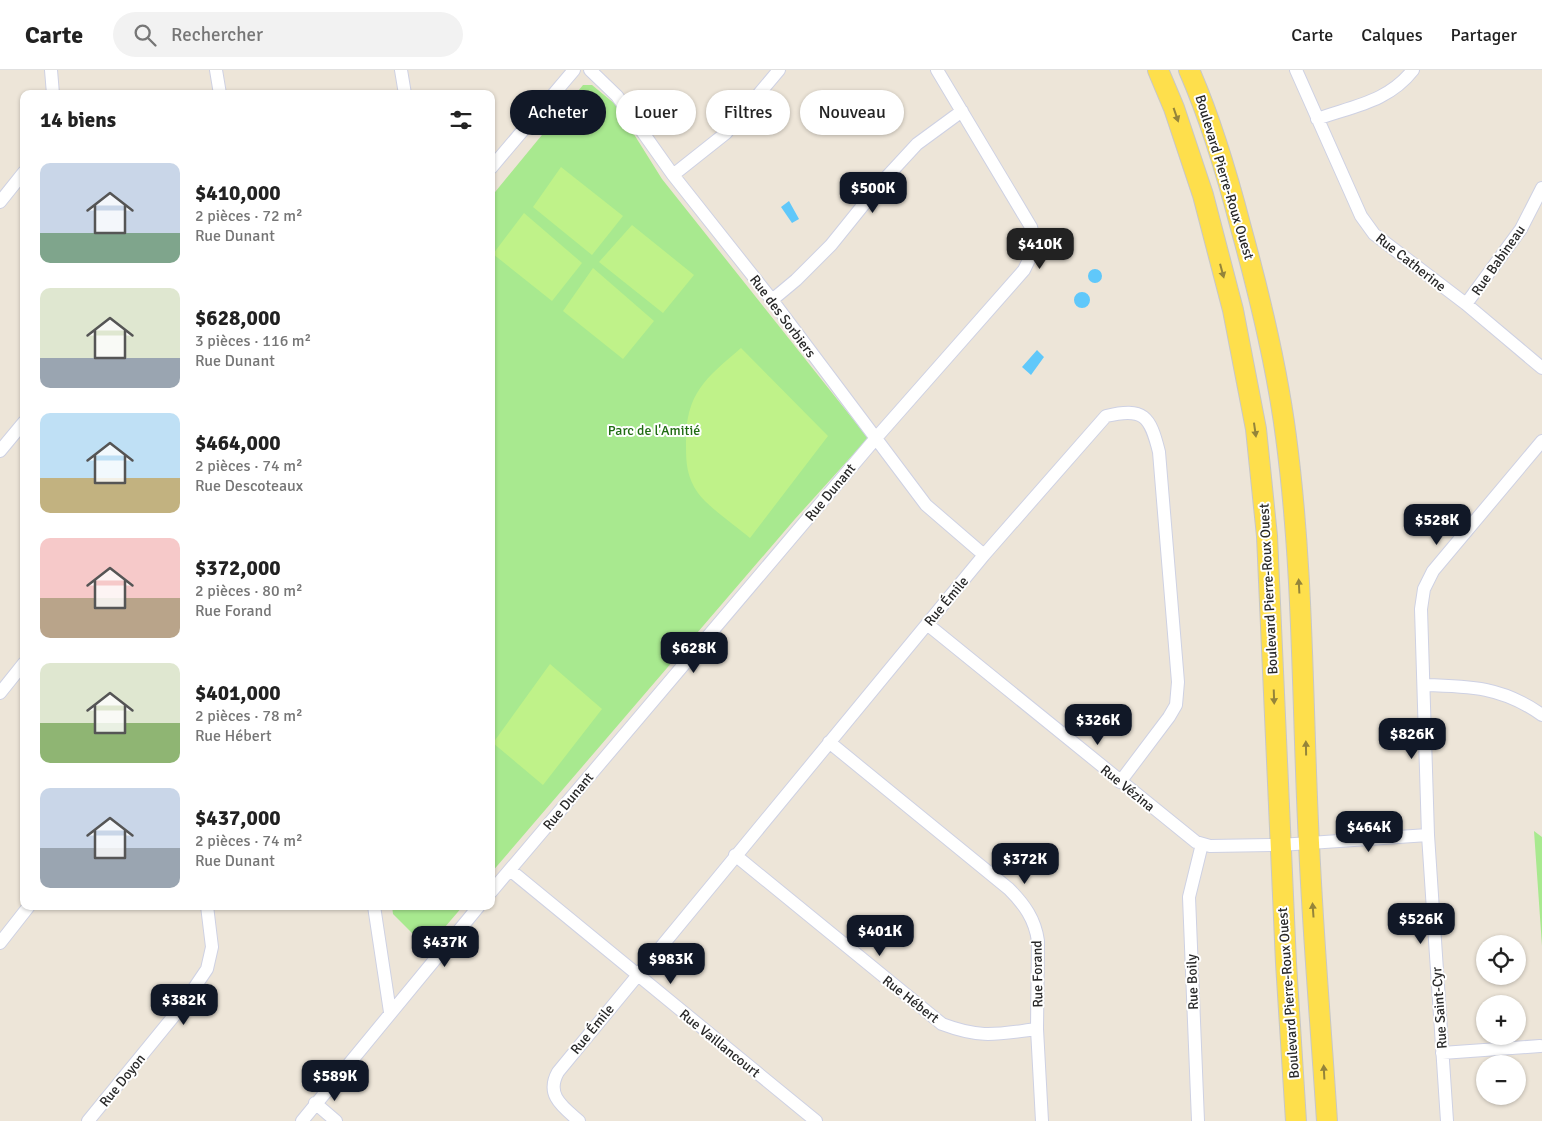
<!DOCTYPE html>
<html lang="fr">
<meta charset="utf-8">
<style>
body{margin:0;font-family:Signika,sans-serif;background:#f2f2f2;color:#222;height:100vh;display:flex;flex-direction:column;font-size:19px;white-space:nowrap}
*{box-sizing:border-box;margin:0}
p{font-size:16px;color:#767676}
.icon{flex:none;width:28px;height:28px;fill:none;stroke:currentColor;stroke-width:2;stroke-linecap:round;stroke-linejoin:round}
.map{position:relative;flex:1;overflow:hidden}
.details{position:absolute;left:20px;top:20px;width:475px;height:820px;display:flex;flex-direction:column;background:#fff;border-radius:10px;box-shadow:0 1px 4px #0004}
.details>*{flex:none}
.banner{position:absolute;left:510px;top:20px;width:475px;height:45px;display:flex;gap:10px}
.tools{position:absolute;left:1476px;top:865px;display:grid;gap:10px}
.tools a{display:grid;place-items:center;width:50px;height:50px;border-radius:50%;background:#fff;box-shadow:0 1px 4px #0004;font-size:25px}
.price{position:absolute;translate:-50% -42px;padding:0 11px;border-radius:10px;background:#111827;color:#fff;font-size:16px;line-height:32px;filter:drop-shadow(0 1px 2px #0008)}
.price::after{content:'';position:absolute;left:50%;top:30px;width:15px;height:11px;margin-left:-8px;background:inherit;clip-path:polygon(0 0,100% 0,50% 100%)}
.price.on{background:#222;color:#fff}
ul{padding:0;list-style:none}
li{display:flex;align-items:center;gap:15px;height:125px;padding:0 20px}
li span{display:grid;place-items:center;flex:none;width:140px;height:100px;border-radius:10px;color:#555}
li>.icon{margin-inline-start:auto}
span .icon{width:60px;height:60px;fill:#fffc;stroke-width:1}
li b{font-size:21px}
h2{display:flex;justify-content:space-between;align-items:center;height:60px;padding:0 20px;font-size:21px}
.pill{padding:0 18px;border-radius:22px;background:#fff;box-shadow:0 1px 4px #0004;font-size:18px;line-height:45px}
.pill.on{background:#111827;color:#fff}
header{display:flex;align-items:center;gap:30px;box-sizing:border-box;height:70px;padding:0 25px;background:#fff;border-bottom:1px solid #e0e0e0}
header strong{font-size:24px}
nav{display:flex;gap:28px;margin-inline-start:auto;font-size:18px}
.search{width:350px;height:45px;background:#f2f2f2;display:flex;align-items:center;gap:12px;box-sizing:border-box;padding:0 18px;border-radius:28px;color:#767676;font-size:19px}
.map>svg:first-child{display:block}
</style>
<header>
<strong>Carte</strong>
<div class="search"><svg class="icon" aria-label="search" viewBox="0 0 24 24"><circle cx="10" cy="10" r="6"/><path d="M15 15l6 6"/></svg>Rechercher</div>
<nav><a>Carte</a><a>Calques</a><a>Partager</a></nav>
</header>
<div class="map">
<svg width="1542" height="1051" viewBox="0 0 1542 1051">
<rect width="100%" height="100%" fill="#ede5d8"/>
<path fill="#a8e98f" d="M 583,15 L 592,15 L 615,34 L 662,109 L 868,368 L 795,449 L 491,803 L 491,127 Z
M 1534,761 L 1542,767 L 1542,876 Z
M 392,836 L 463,836 L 427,878 L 393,844 Z"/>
<path fill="#bff289" d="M 561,97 L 623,146 L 592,185 L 533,137 Z
M 524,143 L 582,193 L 552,231 L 493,184 Z
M 632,155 L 694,205 L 663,243 L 599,192 Z
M 593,198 L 654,251 L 623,289 L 563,241 Z
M 741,278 L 828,366 L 750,468 C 736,456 708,437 698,423 C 687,407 686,394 686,376 C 685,324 704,310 741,278 Z
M 550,594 L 602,639 L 543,715 L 493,673 Z"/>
<path fill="#60c8fa" d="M 789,131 L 799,149 L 792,153 L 781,137 Z
M1088 206a7 7 0 1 1 14 0a7 7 0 1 1-14 0Z
M1074 230a8 8 0 1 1 16 0a8 8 0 1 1-16 0Z
M 1037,280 L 1044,287 L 1031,305 L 1022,297 Z"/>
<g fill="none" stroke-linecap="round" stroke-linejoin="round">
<defs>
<path id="street" d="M 51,0 L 53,24
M 216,0 L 220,24
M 401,0 L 405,24
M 590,0 L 617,26 L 673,105 L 772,230 L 926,435 L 984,485
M 1296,0 L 1361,146 L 1374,164 L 1466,234 L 1542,298
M 1317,49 C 1353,36 1388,32 1413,0
M 491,98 L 574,0
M 673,105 L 726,63 L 779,0
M 0,132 L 24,102
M 772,230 L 796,210 L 831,175 L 881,113 L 917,74 L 962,41
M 1466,234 L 1521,159 L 1542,118
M 0,381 L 24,352
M 927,554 L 1196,772 L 1210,776 L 1280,775 L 1428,765
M 1424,615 C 1470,616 1503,617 1542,645
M 0,623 L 24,593
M 829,672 L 1009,819 C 1024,834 1035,849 1038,871 L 1037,959 L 1042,1051
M 735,785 L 942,954 C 982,969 997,964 1037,959
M 510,800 L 816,1051
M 491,822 L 876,368 L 1024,200 C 1032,184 1037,175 1031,157 L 937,0
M 374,836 L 390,942
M 0,873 L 29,836
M 1442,983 L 1540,976
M 315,1033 L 336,1051
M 88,1051 L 182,936 L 207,899 L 212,877 L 207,836
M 302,1051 L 479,836
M 579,1051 C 563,1037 545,1025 558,1002 L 984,485 L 1106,346 C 1144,337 1150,346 1159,382 L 1178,612 L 1176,635 L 1169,647 L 1120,712
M 1198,1051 L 1189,827 L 1202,774
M 1447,1051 L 1428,765 L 1421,539 L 1424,519 L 1433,501 L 1542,371"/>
<path id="primary" d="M 1158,0 L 1174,38 L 1203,125 L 1233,240 L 1256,359 L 1267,466 L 1286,893 L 1296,1051
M 1189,0 C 1211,50 1227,104 1241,158 C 1260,227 1277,296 1286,367 C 1304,502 1302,638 1309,773 C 1313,866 1321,958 1327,1051"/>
</defs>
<use href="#street" stroke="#ced1e3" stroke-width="14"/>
<use href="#primary" stroke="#c7c7c7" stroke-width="22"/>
<use href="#street" stroke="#fff" stroke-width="12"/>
<use href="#primary" stroke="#fedf4c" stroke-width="20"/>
</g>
<defs><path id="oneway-solid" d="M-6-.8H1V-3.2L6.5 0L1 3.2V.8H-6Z" transform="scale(1.25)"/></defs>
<g fill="#94843a">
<use href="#oneway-solid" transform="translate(1176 45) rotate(71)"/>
<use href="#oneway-solid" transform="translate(1222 201) rotate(75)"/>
<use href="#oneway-solid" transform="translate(1255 360) rotate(82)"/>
<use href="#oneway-solid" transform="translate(1299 516) rotate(-93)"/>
<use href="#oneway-solid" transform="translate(1274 627) rotate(88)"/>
<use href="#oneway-solid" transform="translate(1306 678) rotate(-91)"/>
<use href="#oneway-solid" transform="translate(1313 840) rotate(-94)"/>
<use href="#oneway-solid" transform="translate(1324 1002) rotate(-93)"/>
</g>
<g text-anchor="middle" stroke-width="4" stroke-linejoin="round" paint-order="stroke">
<g font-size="14" fill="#292929" stroke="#fff">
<text transform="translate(1225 107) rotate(73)" y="5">Boulevard Pierre-Roux Ouest</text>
<text transform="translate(1498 190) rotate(-55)" y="5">Rue Babineau</text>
<text transform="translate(1411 192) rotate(38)" y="5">Rue Catherine</text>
<text transform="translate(783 246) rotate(53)" y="5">Rue des Sorbiers</text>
<text transform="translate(830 422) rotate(-50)" y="5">Rue Dunant</text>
<text transform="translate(1268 519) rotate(-93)" y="5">Boulevard Pierre-Roux Ouest</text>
<text transform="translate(946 531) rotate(-50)" y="5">Rue Émile</text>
<text transform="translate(1128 718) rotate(39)" y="5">Rue Vézina</text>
<text transform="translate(568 731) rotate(-50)" y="5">Rue Dunant</text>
<text transform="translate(1037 904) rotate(-91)" y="5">Rue Forand</text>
<text transform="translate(1192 912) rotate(-92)" y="5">Rue Boily</text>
<text transform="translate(1288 923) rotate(-94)" y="5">Boulevard Pierre-Roux Ouest</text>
<text transform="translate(911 929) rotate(38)" y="5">Rue Hébert</text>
<text transform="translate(1439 938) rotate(-94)" y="5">Rue Saint-Cyr</text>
<text transform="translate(592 959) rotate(-51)" y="5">Rue Émile</text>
<text transform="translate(720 973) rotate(39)" y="5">Rue Vaillancourt</text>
<text transform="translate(122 1010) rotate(-51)" y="5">Rue Doyon</text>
</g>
<g font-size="14" fill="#206c13" stroke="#fff">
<text x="654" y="365">Parc de l'Amitié</text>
</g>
</g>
</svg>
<div class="tools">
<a><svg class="icon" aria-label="locate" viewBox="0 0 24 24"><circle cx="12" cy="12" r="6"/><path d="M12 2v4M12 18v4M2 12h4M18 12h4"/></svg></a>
<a>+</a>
<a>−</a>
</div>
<b class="price" style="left:873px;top:144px">$500K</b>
<b class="price on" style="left:1040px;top:200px">$410K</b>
<b class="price" style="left:1437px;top:476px">$528K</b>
<b class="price" style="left:694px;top:604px">$628K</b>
<b class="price" style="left:1098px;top:676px">$326K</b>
<b class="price" style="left:1412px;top:690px">$826K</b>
<b class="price" style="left:1369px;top:783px">$464K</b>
<b class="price" style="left:1025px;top:815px">$372K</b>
<b class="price" style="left:1421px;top:875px">$526K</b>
<b class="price" style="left:880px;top:887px">$401K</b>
<b class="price" style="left:445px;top:898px">$437K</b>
<b class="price" style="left:671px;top:915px">$983K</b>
<b class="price" style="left:184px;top:956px">$382K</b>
<b class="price" style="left:335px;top:1032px">$589K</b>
<div class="banner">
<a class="pill on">Acheter</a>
<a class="pill">Louer</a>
<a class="pill">Filtres</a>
<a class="pill">Nouveau</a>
</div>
<section class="details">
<h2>14 biens<svg class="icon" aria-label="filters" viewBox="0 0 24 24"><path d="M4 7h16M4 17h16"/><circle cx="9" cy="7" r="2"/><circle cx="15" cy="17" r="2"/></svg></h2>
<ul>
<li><span style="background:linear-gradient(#c9d6e8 70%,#7fa58c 0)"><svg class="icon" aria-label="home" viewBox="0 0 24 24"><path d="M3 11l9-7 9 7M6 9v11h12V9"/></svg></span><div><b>$410,000</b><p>2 pièces · 72 m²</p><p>Rue Dunant</p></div></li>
<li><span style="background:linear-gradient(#dfe7d0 70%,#9aa5b1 0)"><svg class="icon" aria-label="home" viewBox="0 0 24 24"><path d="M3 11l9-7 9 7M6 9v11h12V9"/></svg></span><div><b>$628,000</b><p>3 pièces · 116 m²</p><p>Rue Dunant</p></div></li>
<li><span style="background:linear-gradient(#bfe0f5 65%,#c2b280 0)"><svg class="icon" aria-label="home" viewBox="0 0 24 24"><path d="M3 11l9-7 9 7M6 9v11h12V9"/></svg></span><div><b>$464,000</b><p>2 pièces · 74 m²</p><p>Rue Descoteaux</p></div></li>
<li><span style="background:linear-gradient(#f6c9c9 60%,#b9a48a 0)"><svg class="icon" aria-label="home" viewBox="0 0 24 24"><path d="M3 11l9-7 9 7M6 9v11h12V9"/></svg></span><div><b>$372,000</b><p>2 pièces · 80 m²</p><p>Rue Forand</p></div></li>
<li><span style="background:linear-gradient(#dfe7d0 60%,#8fb573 0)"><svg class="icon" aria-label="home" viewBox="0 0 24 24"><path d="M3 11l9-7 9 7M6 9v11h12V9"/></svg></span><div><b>$401,000</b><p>2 pièces · 78 m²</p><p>Rue Hébert</p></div></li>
<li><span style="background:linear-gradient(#c9d6e8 60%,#9aa5b1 0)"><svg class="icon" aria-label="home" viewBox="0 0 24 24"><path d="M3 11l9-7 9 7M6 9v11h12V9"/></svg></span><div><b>$437,000</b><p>2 pièces · 74 m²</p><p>Rue Dunant</p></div></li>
</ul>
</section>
</div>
